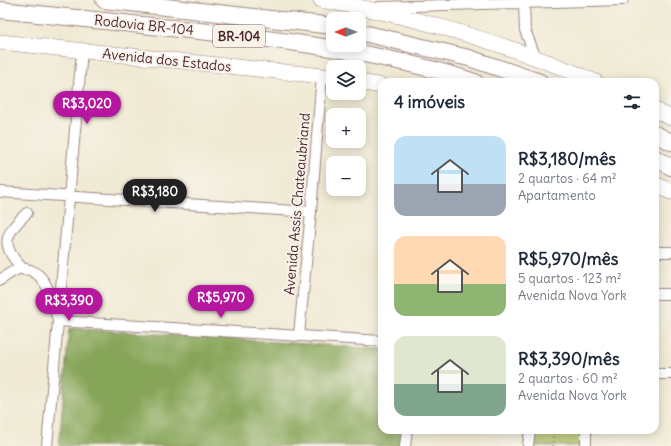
<!DOCTYPE html>
<html lang="pt">
<meta charset="utf-8">
<style>
body{margin:0;font-family:Delius,sans-serif;background:#f2f2f3;color:#1f2937;height:100vh;display:flex;flex-direction:column;font-size:15px;white-space:nowrap}
*{box-sizing:border-box;margin:0}
p{font-size:13px;color:#747a83}
.icon{flex:none;width:22px;height:22px;fill:none;stroke:currentColor;stroke-width:2;stroke-linecap:round;stroke-linejoin:round}
.map{position:relative;flex:1;overflow:hidden}
.side{position:absolute;left:378px;top:78px;width:281px;height:356px;display:flex;flex-direction:column;background:#fff;border-radius:12px;box-shadow:0 2px 10px #0003}
.side>*{flex:none}
.needle{width:26px;rotate:270deg}
.tools{position:absolute;left:326px;top:12px;display:grid;gap:8px}
.tools a{display:grid;place-items:center;width:40px;height:40px;border-radius:8px;background:#fff;box-shadow:0 2px 10px #0003;font-size:20px}
.price{position:absolute;translate:-50% -34px;padding:0 9px;border-radius:14px;background:#b5179e;color:#fff;font-size:13px;line-height:26px;filter:drop-shadow(0 1px 2px #0008)}
.price::after{content:'';position:absolute;left:50%;top:24px;width:12px;height:9px;margin-left:-6px;background:inherit;clip-path:polygon(0 0,100% 0,50% 100%)}
.price.active{background:#222;color:#fff}
ul{padding:0;list-style:none}
li{display:flex;align-items:center;gap:12px;height:100px;padding:0 16px}
li span{display:grid;place-items:center;flex:none;width:112px;height:80px;border-radius:12px;color:#555}
li>.icon{margin-inline-start:auto}
span .icon{width:48px;height:48px;fill:#fffc;stroke-width:1}
li b{font-size:17px}
h2{display:flex;justify-content:space-between;align-items:center;height:48px;padding:0 16px;font-size:17px}
.map>svg:first-child{display:block}
</style>
<div class="map">
<svg width="671" height="446" viewBox="0 0 671 446">
<rect width="100%" height="100%" fill="#f7f3e8"/>
<filter id="ink" filterUnits="userSpaceOnUse"><feTurbulence type="fractalNoise" baseFrequency=".025" numOctaves="2"/><feDisplacementMap in="SourceGraphic" scale="8" xChannelSelector="R" yChannelSelector="G"/><feConvolveMatrix kernelMatrix="1 2 1 2 8 2 1 2 1" color-interpolation-filters="sRGB"/></filter>
<filter id="wash" filterUnits="userSpaceOnUse"><feTurbulence type="fractalNoise" baseFrequency=".012" numOctaves="4" result="noise"/><feDisplacementMap in="SourceGraphic" scale="16" xChannelSelector="R" yChannelSelector="G"/><feGaussianBlur stdDeviation="0.9" result="paint"/><feColorMatrix in="noise" values="0 0 0 0 0 0 0 0 0 0 0 0 0 0 0 0 0 1.4 0 .05"/><feComposite in="paint" operator="in"/></filter>
<g filter="url(#wash)">
<rect width="100%" height="100%" fill="#f0ead4"/>
<path fill="#a9be62" stroke="#7a6e46" d="M 527,430 L 583,430 L 582,446 L 525,446 Z"/>
<path fill="#86a558" stroke="#686242" d="M 69,328 L 382,349 L 382,430 L 402,430 L 400,446 L 59,446 Z"/>
</g>
<g filter="url(#ink)">
<g fill="none" stroke-linecap="round" stroke-linejoin="round">
<defs>
<path id="minor" d="M 524,4 L 525,30 L 535,56
M 379,7 L 623,0
M 0,192 L 311,212
M 655,252 L 671,252
M 24,270 C 0,246 3,235 27,213
M 0,280 C 5,277 13,270 19,269 C 46,266 53,301 58,321 L 382,341
M 655,294 L 671,294
M 299,335 L 311,212 L 322,75
M 655,374 L 671,374
M 47,446 L 82,51
M 405,446 L 407,430
M 528,446 L 530,430
M 586,446 L 586,430"/>
<path id="primary" d="M 321,0 C 415,16 509,44 596,82
M 0,42 L 333,77
M 359,82 L 382,86
M 655,110 L 671,118
M 655,184 L 671,192"/>
<path id="trunk" d="M 104,0 L 333,26
M 0,10 C 66,17 132,24 199,31 C 292,41 386,53 475,82
M 359,32 L 469,58 L 540,82
M 655,134 L 671,142
M 655,158 L 671,167"/>
</defs>
<use href="#minor" stroke="#9d8480" stroke-width="12"/>
<use href="#primary" stroke="#9d8480" stroke-width="16"/>
<use href="#trunk" stroke="#9d8480" stroke-width="18"/>
<path stroke="#9d8480" stroke-width="2" stroke-dasharray="1 3" stroke-linecap="butt" d="M 553,446 L 554,430"/>
<use href="#minor" stroke="#fff" stroke-width="10"/>
<use href="#primary" stroke="#fff" stroke-width="15"/>
<use href="#trunk" stroke="#fff" stroke-width="16"/>
</g>
</g>
<g text-anchor="middle" stroke-width="4" stroke-linejoin="round" paint-order="stroke">
<rect fill="#f7f3e8" stroke="#7e5f64" stroke-width="1" x="213" y="25" width="52" height="22" rx="3"/>
<g font-size="13" font-weight="bold" fill="#4a1f2b">
<text x="239" y="41">BR-104</text>
</g>
<g font-size="14" fill="#4a1f2b" stroke="#f7f3e8">
<text transform="translate(144 25) rotate(6)" y="5">Rodovia BR-104</text>
<text transform="translate(167 60) rotate(6)" y="5">Avenida dos Estados</text>
<text transform="translate(297 204) rotate(-85)" y="5">Avenida Assis Chateaubriand</text>
</g>
</g>
</svg>
<div class="tools">
<a><svg class="needle" viewBox="-14 -14 28 28"><path d="M0-13l5 13h-10z" fill="#e53935"/><path d="M0 13l5-13h-10z" fill="#747a83"/></svg></a>
<a><svg class="icon" aria-label="layers" viewBox="0 0 24 24"><path d="M12 4l9 5-9 5-9-5zM3 14l9 5 9-5"/></svg></a>
<a>+</a>
<a>−</a>
</div>
<b class="price" style="left:87px;top:125px">R$3,020</b>
<b class="price active" style="left:155px;top:213px">R$3,180</b>
<b class="price" style="left:221px;top:319px">R$5,970</b>
<b class="price" style="left:69px;top:322px">R$3,390</b>
<section class="side">
<h2>4 imóveis<svg class="icon" aria-label="filters" viewBox="0 0 24 24"><path d="M4 7h16M4 17h16"/><circle cx="9" cy="7" r="2"/><circle cx="15" cy="17" r="2"/></svg></h2>
<ul>
<li><span style="background:linear-gradient(#bfe0f5 60%,#9aa5b1 0)"><svg class="icon" aria-label="home" viewBox="0 0 24 24"><path d="M3 11l9-7 9 7M6 9v11h12V9"/></svg></span><div><b>R$3,180/mês</b><p>2 quartos · 64 m²</p><p>Apartamento</p></div></li>
<li><span style="background:linear-gradient(#ffd9b3 60%,#8fb573 0)"><svg class="icon" aria-label="home" viewBox="0 0 24 24"><path d="M3 11l9-7 9 7M6 9v11h12V9"/></svg></span><div><b>R$5,970/mês</b><p>5 quartos · 123 m²</p><p>Avenida Nova York</p></div></li>
<li><span style="background:linear-gradient(#dfe7d0 60%,#7fa58c 0)"><svg class="icon" aria-label="home" viewBox="0 0 24 24"><path d="M3 11l9-7 9 7M6 9v11h12V9"/></svg></span><div><b>R$3,390/mês</b><p>2 quartos · 60 m²</p><p>Avenida Nova York</p></div></li>
</ul>
</section>
</div>
